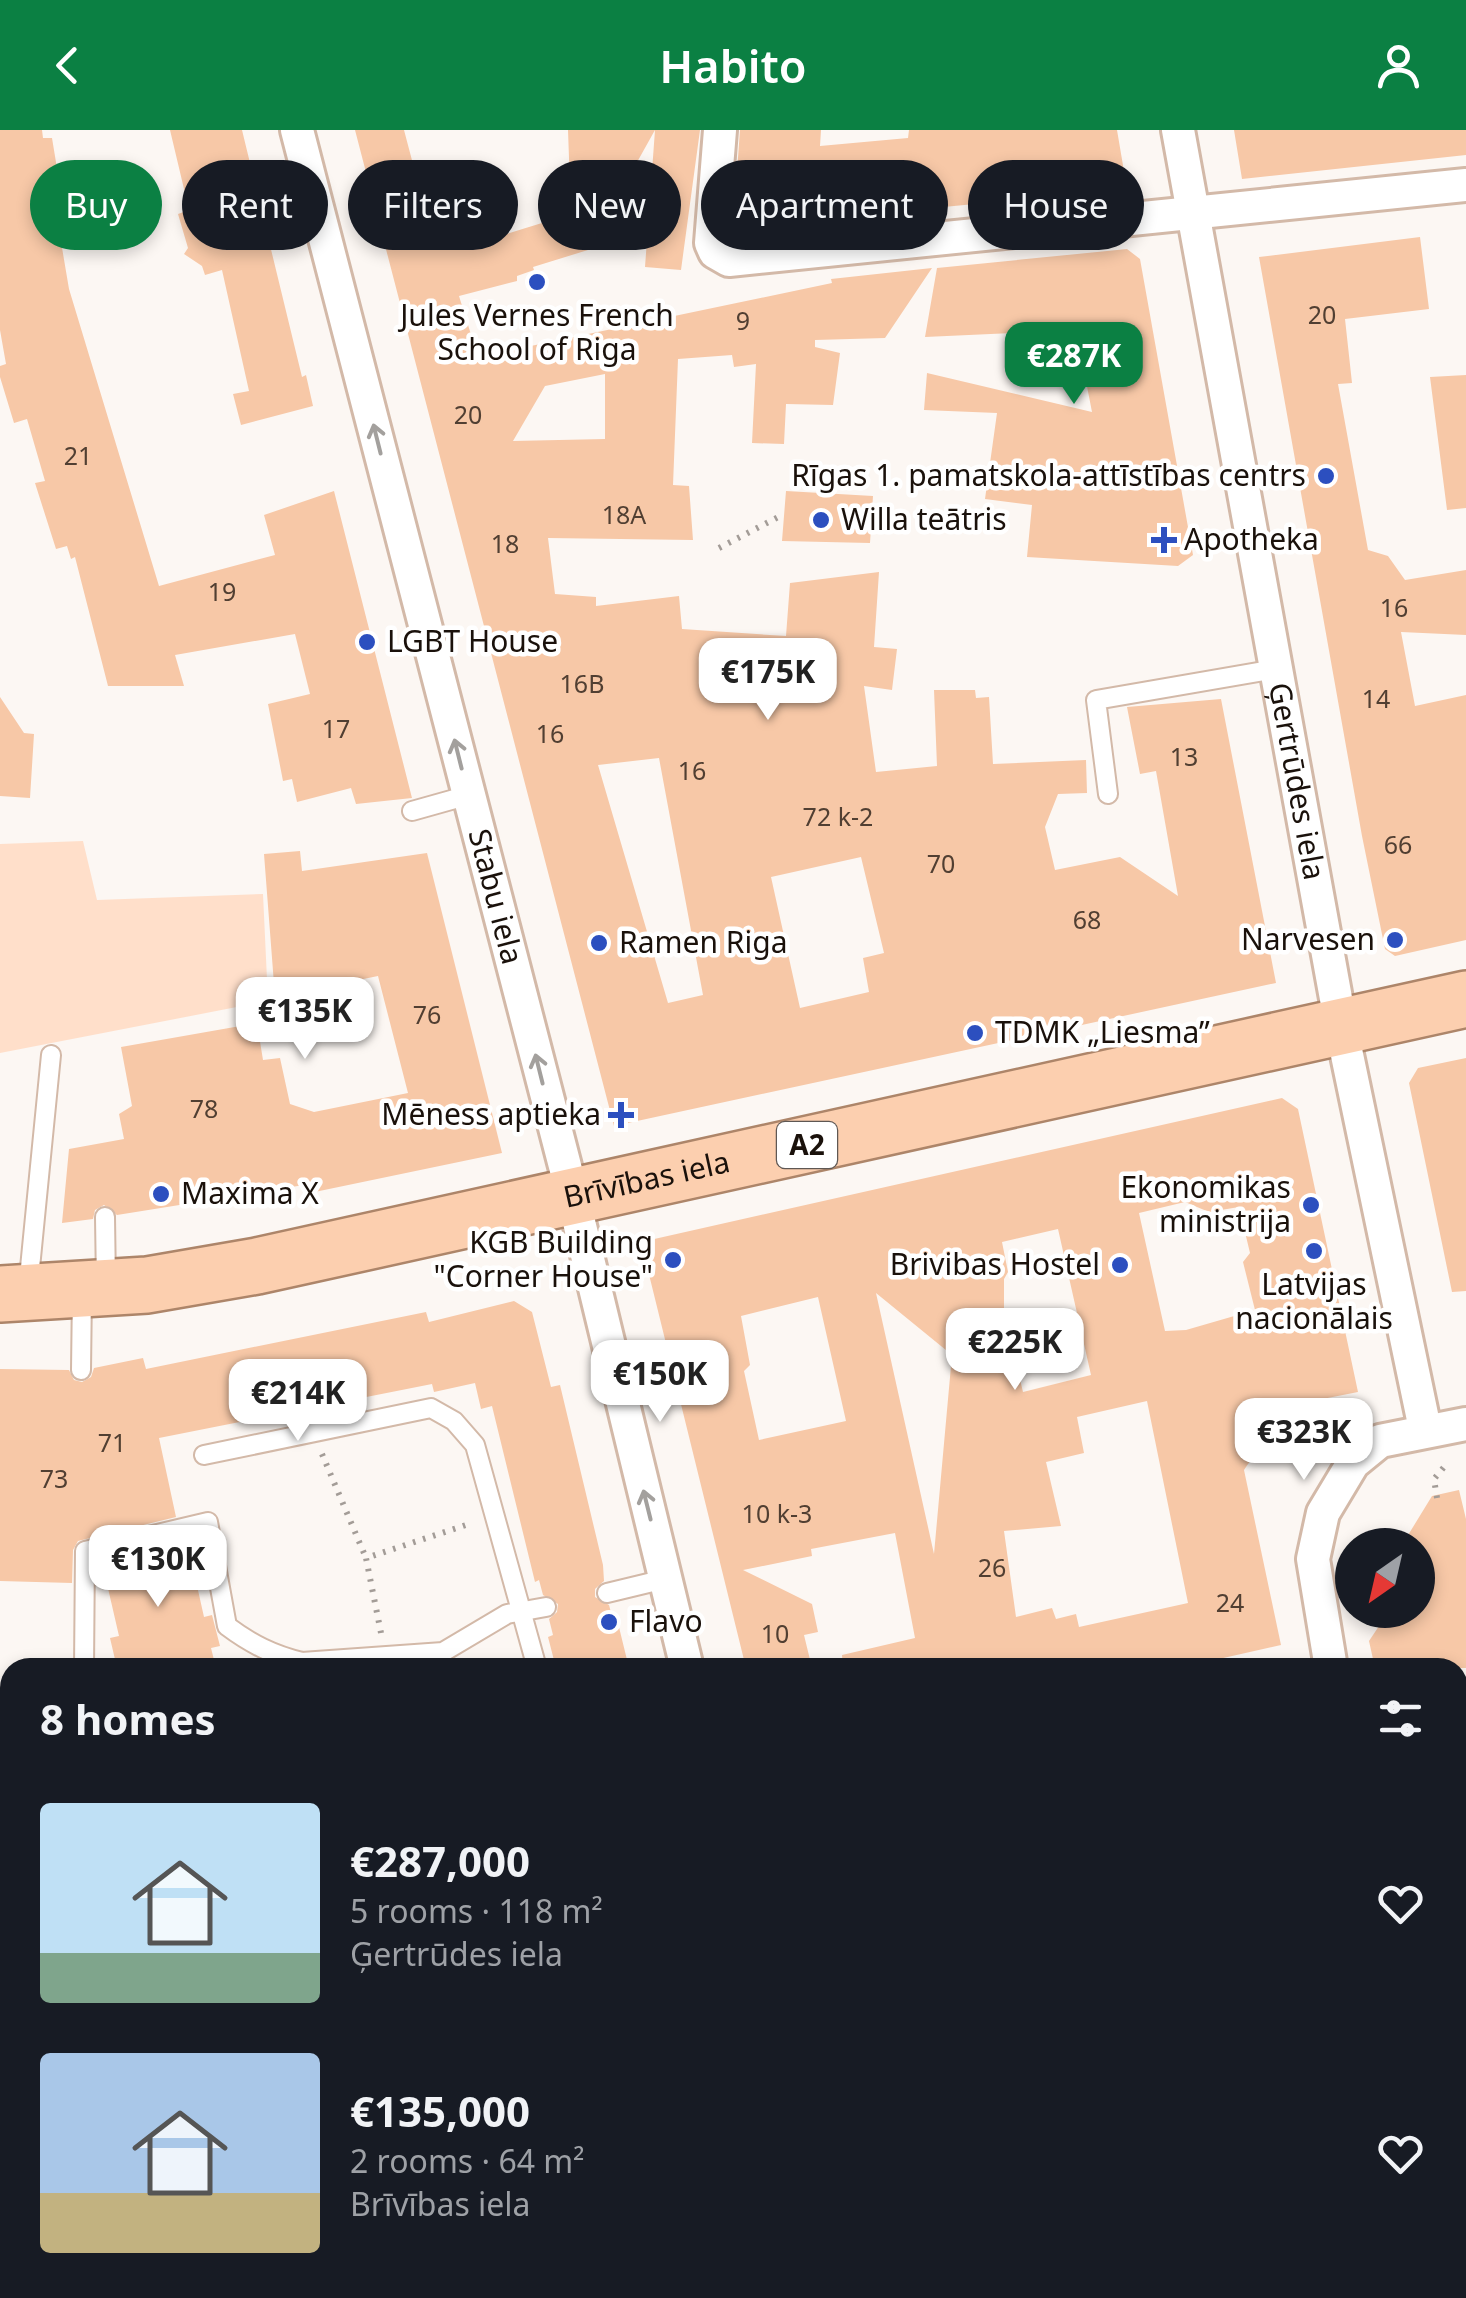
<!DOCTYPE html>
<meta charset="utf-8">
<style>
body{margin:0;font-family:"Noto Sans",sans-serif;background:#242831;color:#f1f3f6;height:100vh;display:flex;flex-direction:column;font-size:38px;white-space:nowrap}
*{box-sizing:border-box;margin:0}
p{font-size:32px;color:#9ea1a6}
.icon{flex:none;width:55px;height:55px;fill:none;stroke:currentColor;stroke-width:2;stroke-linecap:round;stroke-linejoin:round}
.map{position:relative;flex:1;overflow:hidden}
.details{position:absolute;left:0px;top:1528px;width:1468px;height:642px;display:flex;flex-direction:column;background:#171b24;border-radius:30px 30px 0 0;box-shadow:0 5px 15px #0003}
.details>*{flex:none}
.guide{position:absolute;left:30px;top:30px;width:1408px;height:90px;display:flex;gap:20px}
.needle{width:65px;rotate:214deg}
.fabs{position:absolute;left:1335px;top:1398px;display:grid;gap:20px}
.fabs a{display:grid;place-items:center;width:100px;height:100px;border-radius:50%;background:#171b24;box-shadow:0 5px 15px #0003;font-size:50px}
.price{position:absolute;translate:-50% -85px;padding:0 22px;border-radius:20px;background:#fff;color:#222;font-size:32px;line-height:65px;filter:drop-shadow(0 2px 5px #0008)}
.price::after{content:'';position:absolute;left:50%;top:60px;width:30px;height:22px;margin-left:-15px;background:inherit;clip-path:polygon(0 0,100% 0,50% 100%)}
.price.on{background:#0b8043;color:#fff}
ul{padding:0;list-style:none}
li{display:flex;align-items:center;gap:30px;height:250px;padding:0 40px}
li span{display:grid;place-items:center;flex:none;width:280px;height:200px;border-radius:10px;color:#555}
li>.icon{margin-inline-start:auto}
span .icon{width:120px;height:120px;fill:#fffc;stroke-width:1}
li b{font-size:42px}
h2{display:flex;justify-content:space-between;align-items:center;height:120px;padding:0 40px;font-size:42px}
.pill{padding:0 35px;border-radius:45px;background:#171b24;box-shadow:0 5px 15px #0003;font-size:35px;line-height:90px}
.pill.on{background:#0b8043;color:#fff}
header{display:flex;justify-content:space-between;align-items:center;height:130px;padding:0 40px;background:#0b8043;color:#fff;font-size:45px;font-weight:600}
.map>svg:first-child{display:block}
</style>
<header><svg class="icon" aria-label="back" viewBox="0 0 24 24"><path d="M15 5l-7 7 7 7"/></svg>Habito<svg class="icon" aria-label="person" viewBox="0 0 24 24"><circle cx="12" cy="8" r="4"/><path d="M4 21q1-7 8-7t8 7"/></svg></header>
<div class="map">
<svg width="1466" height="2168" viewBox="0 0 1466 2168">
<rect width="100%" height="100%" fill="#fcf7f3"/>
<path fill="#ffdfca" d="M 83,711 L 97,770 L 263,764 L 268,871 L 0,923 L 0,714 Z"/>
<path fill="#f7c8a7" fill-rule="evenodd" d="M 0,0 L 42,0 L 43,8 L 52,8 L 66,93 L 58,94 L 69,159 L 159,456 L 275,425 L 264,385 L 334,361 L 412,668 L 356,674 L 351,658 L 297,672 L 292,649 L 283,651 L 268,574 L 310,564 L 295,504 L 175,525 L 184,556 L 108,556 L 75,427 L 71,429 L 67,416 L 56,419 L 35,353 L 45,351 L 27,289 L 14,293 L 0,247 L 0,236 L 6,234 L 0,200 Z
M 170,0 L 242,0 L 302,247 L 306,245 L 313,276 L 241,295 L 233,264 L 249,261 L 222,140 L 205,145 L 202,136 L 184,124 L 188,118 L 178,84 L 189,80 Z
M 355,0 L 404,0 L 423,72 L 467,61 L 481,112 L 571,84 L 568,0 L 655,0 L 588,120 L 533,137 L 534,140 L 517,146 L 517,151 L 459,166 L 478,227 L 832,153 L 831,149 L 932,138 L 885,208 L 815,210 L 815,217 L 840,223 L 833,275 L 786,274 L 784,314 L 752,313 L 756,234 L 734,237 L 732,225 L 678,229 L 673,355 L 689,356 L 693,410 L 548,408 L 555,464 L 596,467 L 596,476 L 679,466 L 682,499 L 786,506 L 790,453 L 879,442 L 874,517 L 897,519 L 892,560 L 864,556 L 876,642 L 937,636 L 934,560 L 975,560 L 976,568 L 989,567 L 993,634 L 1086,630 L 1087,663 L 1058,664 L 1045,697 L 1055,740 L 1120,727 L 1178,766 L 1156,641 L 1140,644 L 1127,577 L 1221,569 L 1276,853 L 614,996 ZM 605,244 L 605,309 L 513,311 L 545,256 ZM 659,628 L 703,865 L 668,873 L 598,635 ZM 861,727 L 884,823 L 863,828 L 869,862 L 800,878 L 771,747 Z
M 655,0 L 700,0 L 681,140 L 645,137 Z
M 740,0 L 821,0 L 820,16 L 908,8 L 909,0 L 1117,0 L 1127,59 L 750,96 L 734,83 Z
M 1234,0 L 1466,0 L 1466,25 L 1242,49 Z
M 1420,107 L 1429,179 L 1345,189 L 1352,253 L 1338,254 L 1368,420 L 1388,426 L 1405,450 L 1466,440 L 1466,505 L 1401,502 L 1415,576 L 1466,565 L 1466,810 L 1395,826 L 1385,819 L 1362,706 L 1259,127 Z
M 1127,119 L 1140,129 L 1193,425 L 1178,436 L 1027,427 L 1032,375 L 985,369 L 997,283 L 924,280 L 927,243 L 1092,282 L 1076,200 L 925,207 L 937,138 Z
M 1466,245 L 1466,378 L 1447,380 L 1430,247 Z
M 786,361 L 873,366 L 870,413 L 782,411 Z
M 0,567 L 24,603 L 34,604 L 30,668 L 0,666 Z
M 300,721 L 302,741 L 427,723 L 502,1023 L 305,1064 L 304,1055 L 117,1085 L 104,1075 L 95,1080 L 93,1089 L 62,1093 L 69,1019 L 124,1009 L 119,984 L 132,976 L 121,917 L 257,893 L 263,930 L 280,928 L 290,974 L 314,982 L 408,963 L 378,846 L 275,867 L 264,724 Z
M 1466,928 L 1466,1161 L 1452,1162 L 1409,953 L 1418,938 Z
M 1282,968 L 1298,979 L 1358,1262 L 1287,1276 L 1244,1340 L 1281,1515 L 1179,1538 L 843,1538 L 842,1525 L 915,1508 L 895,1403 L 811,1419 L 812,1426 L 743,1440 L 812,1474 L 818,1502 L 804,1505 L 812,1538 L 746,1538 L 641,1112 ZM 1185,1072 L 1209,1082 L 1239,1077 L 1250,1123 L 1243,1132 L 1255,1180 L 1186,1200 L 1165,1201 L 1139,1083 ZM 1058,1099 L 1091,1245 L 1023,1262 L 1004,1182 L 1004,1149 L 1008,1142 L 1002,1112 ZM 876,1163 L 952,1225 L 934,1424 ZM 818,1167 L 846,1291 L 759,1310 L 744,1241 L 750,1235 L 741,1186 ZM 1147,1271 L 1188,1473 L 1079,1497 L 1076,1484 L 1056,1489 L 1052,1478 L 1016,1487 L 1004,1401 L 1061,1396 L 1046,1332 L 1084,1323 L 1077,1287 Z
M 514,1171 L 532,1182 L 551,1257 L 560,1255 L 603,1435 L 604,1451 L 595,1459 L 595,1467 L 609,1475 L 613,1490 L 617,1489 L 629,1538 L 556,1538 L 548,1507 L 553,1505 L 549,1489 L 557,1482 L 558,1474 L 543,1465 L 539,1450 L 535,1452 L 492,1276 L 481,1279 L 475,1253 L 434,1262 L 432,1254 L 159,1308 L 176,1387 L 78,1411 L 73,1420 L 72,1453 L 0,1451 L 0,1239 L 69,1240 L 74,1250 L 82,1252 L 91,1247 L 94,1238 L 143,1228 L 146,1239 L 426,1182 L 429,1192 Z
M 1459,1360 L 1466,1389 L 1466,1538 L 1375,1538 L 1369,1511 L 1387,1484 L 1418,1480 L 1418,1415 L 1402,1415 L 1432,1366 Z
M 187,1411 L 204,1487 L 212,1485 L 220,1516 L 211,1518 L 216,1538 L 117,1538 L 110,1508 L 119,1506 L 107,1454 L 97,1454 L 97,1431 Z"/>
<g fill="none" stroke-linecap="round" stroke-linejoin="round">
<defs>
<path id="service" d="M 1108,664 L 1096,570 L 1276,539
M 412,681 L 469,665
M 105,1087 L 106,1154
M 28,1158 L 51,925
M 81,1240 L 82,1162
M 204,1325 L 431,1278 L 454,1291 L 475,1315 L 537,1538
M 607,1463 L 665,1449
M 84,1538 L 85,1421 L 208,1392 L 227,1496 C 251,1514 273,1525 302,1532 L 443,1522 L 507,1484 L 546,1477"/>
<g id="minor">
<path id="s1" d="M 297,0 L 573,1067 L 687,1538"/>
<path d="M 720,0 L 711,113 L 715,122 L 729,130 L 1466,55"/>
<path id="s2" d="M 1178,0 L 1341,896 L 1425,1299"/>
<path d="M 1331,1538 L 1313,1429 L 1323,1383 L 1353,1333 L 1380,1311 L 1466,1294"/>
<path d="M 1458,1689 L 1466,1690"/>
<path d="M 0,1841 L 10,1838"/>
<path d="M 841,2160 L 843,2168"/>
<path d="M 1435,2168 L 1466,2161"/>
</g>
<g id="trunk">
<path id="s3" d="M 0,1164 L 147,1155 L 257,1136 L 1466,869"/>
</g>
</defs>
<use href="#service" stroke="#d3b9a8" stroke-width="22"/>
<use href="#minor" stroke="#d3b9a8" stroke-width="38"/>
<use href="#trunk" stroke="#ad8569" stroke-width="60"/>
<path stroke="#a39c97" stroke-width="6" stroke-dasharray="2.5 8" stroke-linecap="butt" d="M 719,418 L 784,384
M 322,1324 L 366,1428
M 1437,1368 L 1434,1349 L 1444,1337
M 381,1503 L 366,1428 L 472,1393"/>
<use href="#service" stroke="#fff" stroke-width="18"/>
<use href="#minor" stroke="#fff" stroke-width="32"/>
<use href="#trunk" stroke="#fccfaf" stroke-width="55"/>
</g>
<defs><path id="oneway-shaft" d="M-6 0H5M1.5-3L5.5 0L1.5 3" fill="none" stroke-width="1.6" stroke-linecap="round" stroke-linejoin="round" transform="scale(2.5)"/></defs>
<g stroke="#a3a09d">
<use href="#oneway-shaft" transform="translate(377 309) rotate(-104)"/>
<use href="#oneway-shaft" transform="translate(458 624) rotate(-104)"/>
<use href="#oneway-shaft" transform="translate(539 939) rotate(-104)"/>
<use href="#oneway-shaft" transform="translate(647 1375) rotate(-104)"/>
</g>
<g fill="#2c4fbf" stroke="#fff" stroke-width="4">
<circle cx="537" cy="152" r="10"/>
<circle cx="1326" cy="346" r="10"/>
<circle cx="821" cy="390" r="10"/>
<path d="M1159 395h10v10h10v10h-10v10h-10v-10h-10v-10h10z"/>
<circle cx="367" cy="512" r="10"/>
<circle cx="1395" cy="810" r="10"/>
<circle cx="599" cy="813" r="10"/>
<circle cx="975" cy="903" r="10"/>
<path d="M616 970h10v10h10v10h-10v10h-10v-10h-10v-10h10z"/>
<circle cx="161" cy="1064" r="10"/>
<circle cx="1311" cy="1075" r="10"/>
<circle cx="1314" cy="1121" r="10"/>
<circle cx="673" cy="1130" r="10"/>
<circle cx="1120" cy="1135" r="10"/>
<circle cx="609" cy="1492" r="10"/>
</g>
<g text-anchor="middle" stroke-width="9" stroke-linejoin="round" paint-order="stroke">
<g font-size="25" fill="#513f32">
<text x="1322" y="194">20</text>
<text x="743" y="200">9</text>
<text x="468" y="294">20</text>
<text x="78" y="335">21</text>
<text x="624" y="394">18A</text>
<text x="505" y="423">18</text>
<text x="222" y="471">19</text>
<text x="1394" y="487">16</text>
<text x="582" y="563">16B</text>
<text x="1376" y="578">14</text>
<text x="336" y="608">17</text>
<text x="550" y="613">16</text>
<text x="1184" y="636">13</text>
<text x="692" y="650">16</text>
<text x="838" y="696">72 k-2</text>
<text x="1398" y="724">66</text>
<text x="941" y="743">70</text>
<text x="1087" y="799">68</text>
<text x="427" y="894">76</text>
<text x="204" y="988">78</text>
<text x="112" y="1322">71</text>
<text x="54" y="1358">73</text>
<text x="777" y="1393">10 k-3</text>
<text x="992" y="1447">26</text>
<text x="1230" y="1482">24</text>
<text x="775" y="1513">10</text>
</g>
<rect fill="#fff" stroke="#5f5854" stroke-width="2.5" x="777" y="992" width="60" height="46" rx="8"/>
<g font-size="28" font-weight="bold" fill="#1a110b">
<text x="807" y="1025">A2</text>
</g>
<g font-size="30" fill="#1a110b" stroke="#fff" text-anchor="start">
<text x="537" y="196" text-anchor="middle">Jules Vernes French<tspan x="537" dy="34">School of Riga</tspan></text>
<text x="1306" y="356" text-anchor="end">Rīgas 1. pamatskola-attīstības centrs</text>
<text x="841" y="400">Willa teātris</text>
<text x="1184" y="420">Apotheka</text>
<text x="387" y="522">LGBT House</text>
<text x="1375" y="820" text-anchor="end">Narvesen</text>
<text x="619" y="823">Ramen Riga</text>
<text x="995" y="913">TDMK „Liesma”</text>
<text x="601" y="995" text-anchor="end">Mēness aptieka</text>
<text x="1291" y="1068" text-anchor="end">Ekonomikas<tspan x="1291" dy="34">ministrija</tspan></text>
<text x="181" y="1074">Maxima X</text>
<text x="653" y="1123" text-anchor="end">KGB Building<tspan x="653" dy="34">"Corner House"</tspan></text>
<text x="1100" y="1145" text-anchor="end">Brivibas Hostel</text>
<text x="1314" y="1165" text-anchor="middle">Latvijas<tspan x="1314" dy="34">nacionālais</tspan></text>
<text x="629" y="1502">Flavo</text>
</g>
<g font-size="30" fill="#1a110b" stroke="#fff">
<text dy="10" stroke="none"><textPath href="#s2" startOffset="662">Ģertrūdes iela</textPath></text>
<text dy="10" stroke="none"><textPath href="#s1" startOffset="792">Stabu iela</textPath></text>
<text dy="10" stroke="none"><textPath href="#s3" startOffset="658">Brīvības iela</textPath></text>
</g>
</g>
</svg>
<div class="fabs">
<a><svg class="needle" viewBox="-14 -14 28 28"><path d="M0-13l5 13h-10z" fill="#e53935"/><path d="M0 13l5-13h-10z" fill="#9ea1a6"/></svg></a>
</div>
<b class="price on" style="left:1074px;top:277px">€287K</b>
<b class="price" style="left:768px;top:593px">€175K</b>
<b class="price" style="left:305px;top:932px">€135K</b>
<b class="price" style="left:1015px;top:1263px">€225K</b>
<b class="price" style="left:660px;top:1295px">€150K</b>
<b class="price" style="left:298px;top:1314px">€214K</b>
<b class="price" style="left:1304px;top:1353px">€323K</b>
<b class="price" style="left:158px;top:1480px">€130K</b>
<div class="guide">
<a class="pill on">Buy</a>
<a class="pill">Rent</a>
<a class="pill">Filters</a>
<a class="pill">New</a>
<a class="pill">Apartment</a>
<a class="pill">House</a>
</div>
<section class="details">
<h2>8 homes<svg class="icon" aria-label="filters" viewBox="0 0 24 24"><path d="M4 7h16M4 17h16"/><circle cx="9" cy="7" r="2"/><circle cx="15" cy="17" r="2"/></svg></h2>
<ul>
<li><span style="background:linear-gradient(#bfe0f5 75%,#7fa58c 0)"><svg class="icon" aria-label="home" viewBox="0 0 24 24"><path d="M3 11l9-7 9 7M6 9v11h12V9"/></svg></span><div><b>€287,000</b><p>5 rooms · 118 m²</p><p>Ģertrūdes iela</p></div><svg class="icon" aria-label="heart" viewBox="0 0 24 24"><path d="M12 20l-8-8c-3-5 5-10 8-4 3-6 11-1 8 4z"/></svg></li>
<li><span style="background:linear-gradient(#a9c7e8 70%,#c2b280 0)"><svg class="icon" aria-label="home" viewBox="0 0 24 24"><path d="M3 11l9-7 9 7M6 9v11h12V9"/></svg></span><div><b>€135,000</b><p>2 rooms · 64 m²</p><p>Brīvības iela</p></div><svg class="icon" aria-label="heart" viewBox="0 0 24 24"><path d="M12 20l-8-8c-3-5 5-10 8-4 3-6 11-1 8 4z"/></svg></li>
</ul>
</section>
</div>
